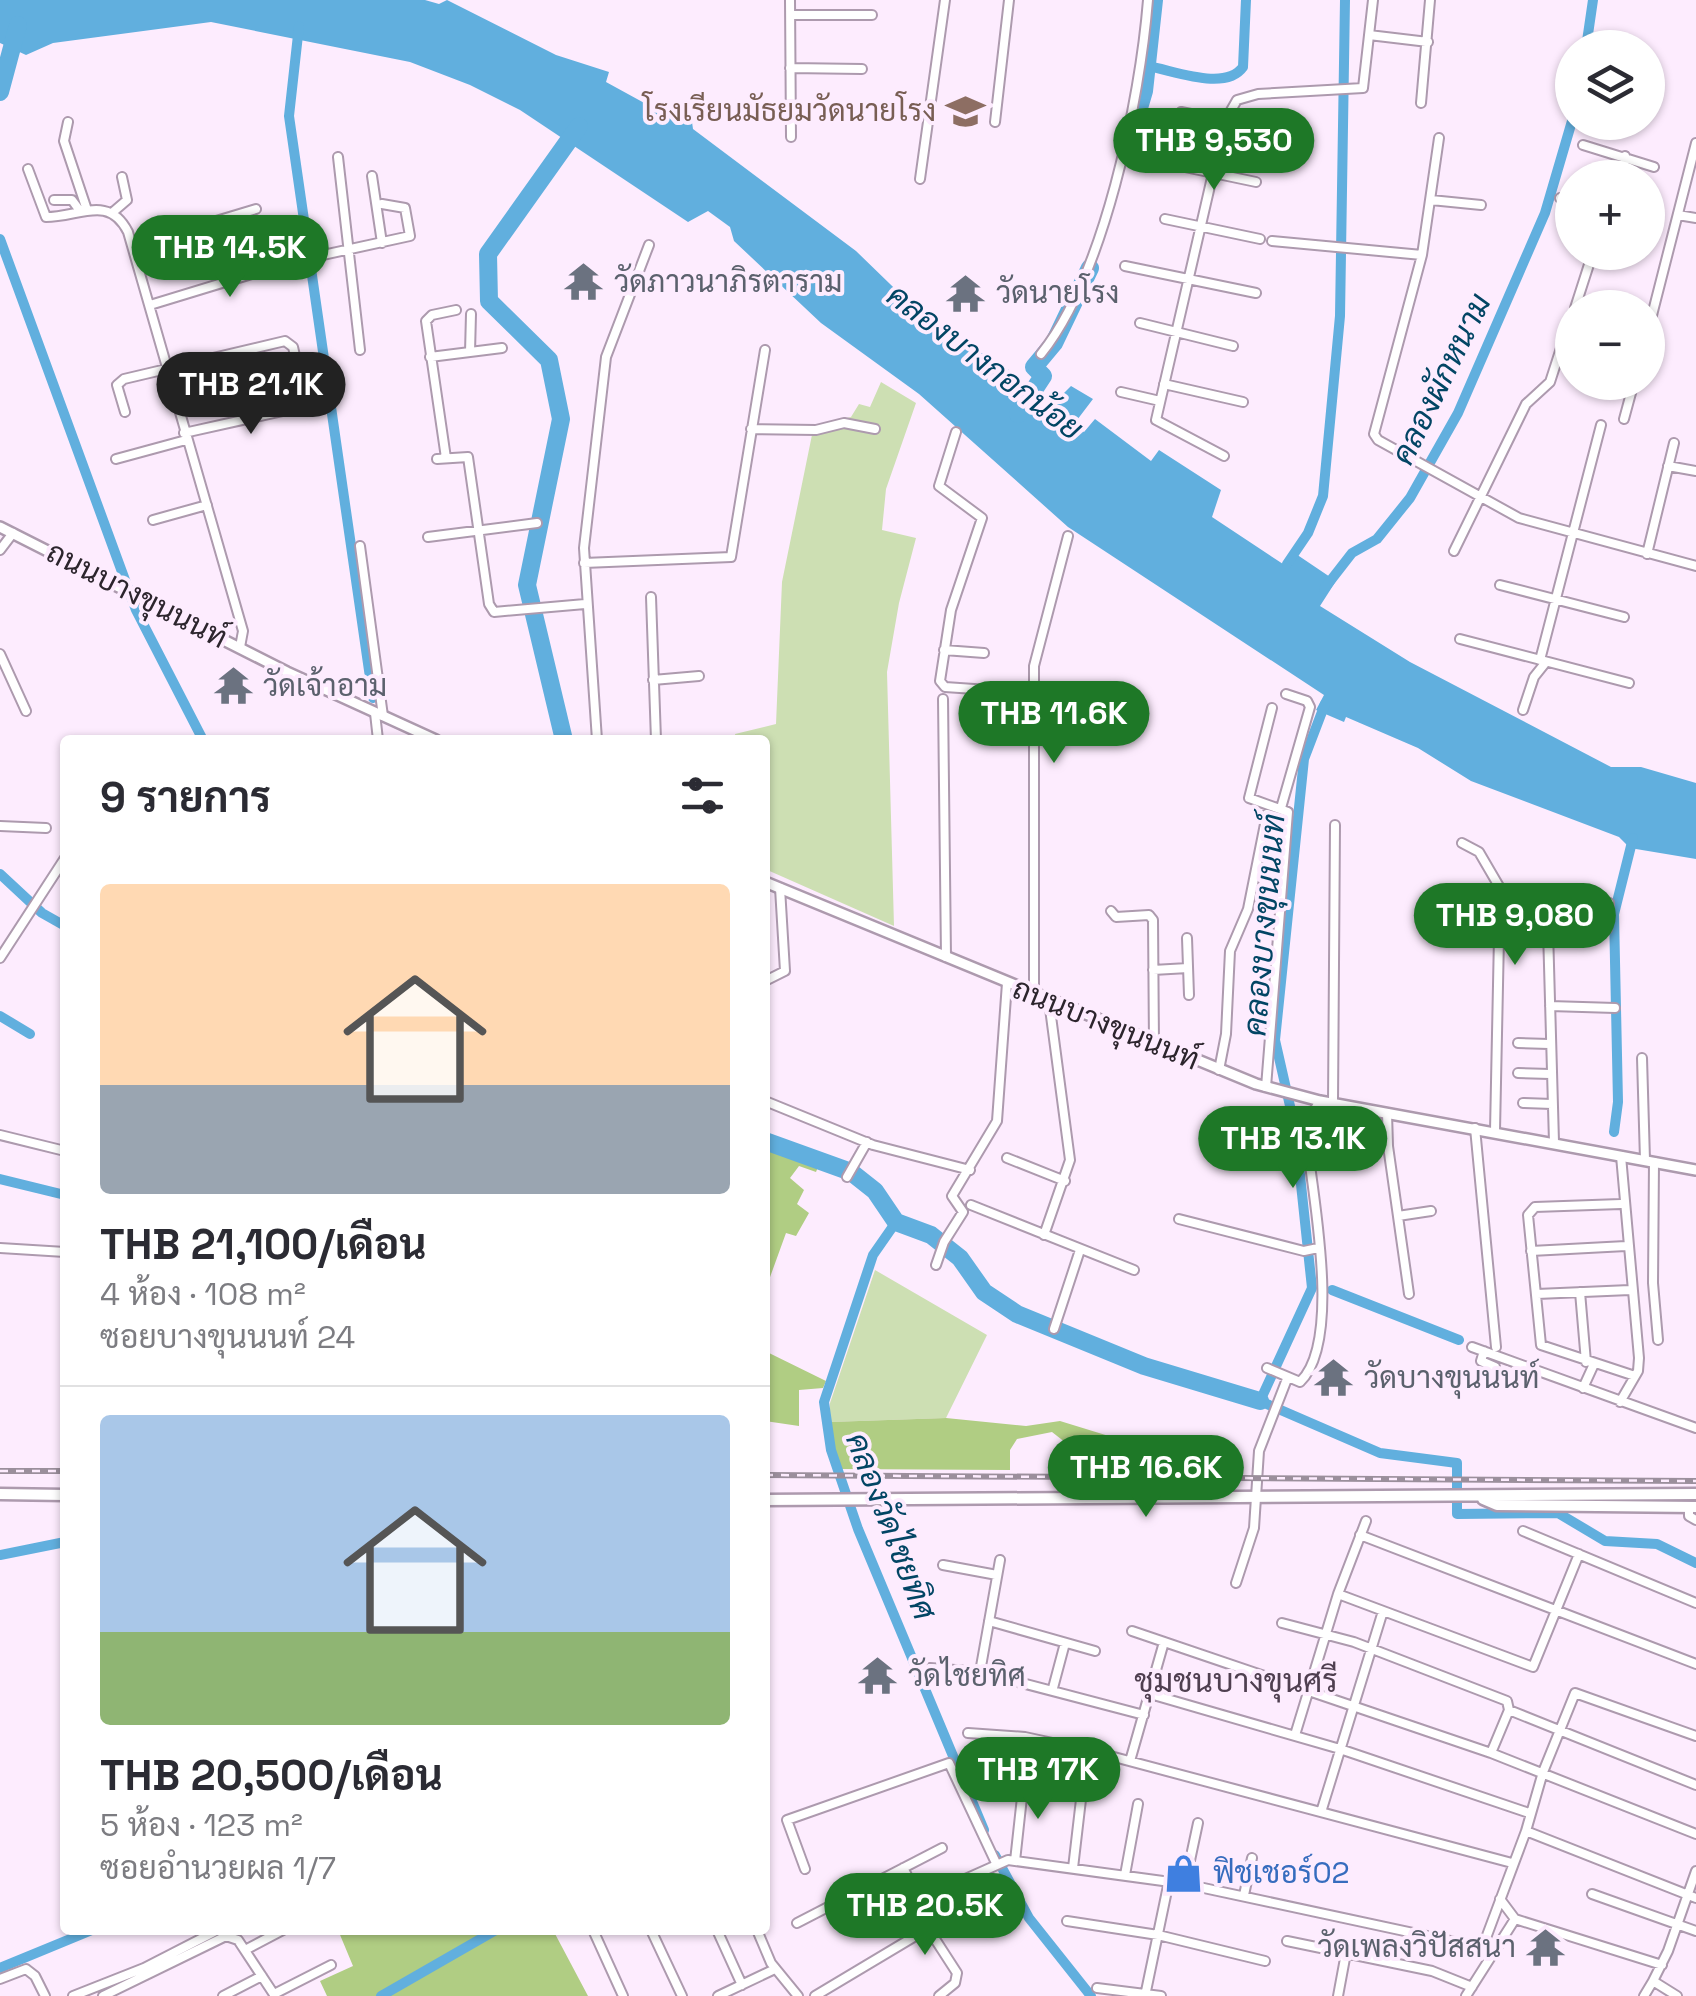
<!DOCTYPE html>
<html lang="th">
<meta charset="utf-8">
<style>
body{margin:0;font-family:"Space Grotesk",Sarabun,sans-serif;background:#f7f7f7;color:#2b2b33;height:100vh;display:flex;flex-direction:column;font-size:38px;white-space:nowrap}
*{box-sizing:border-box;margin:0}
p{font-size:32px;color:#7c7c81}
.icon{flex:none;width:55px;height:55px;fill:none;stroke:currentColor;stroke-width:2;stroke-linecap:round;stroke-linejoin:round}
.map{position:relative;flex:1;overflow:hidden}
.panel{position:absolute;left:60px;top:735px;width:710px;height:1200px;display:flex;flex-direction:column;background:#fff;border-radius:10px;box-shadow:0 2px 8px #0004}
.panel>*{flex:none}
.tools{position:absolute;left:1555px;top:30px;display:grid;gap:20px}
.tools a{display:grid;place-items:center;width:110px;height:110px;border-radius:50%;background:#fff;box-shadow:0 2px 8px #0004;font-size:50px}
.price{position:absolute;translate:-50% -85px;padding:0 22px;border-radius:35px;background:#1e7827;color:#fff;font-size:32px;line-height:65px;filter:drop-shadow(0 2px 5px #0008)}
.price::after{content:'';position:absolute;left:50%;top:60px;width:30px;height:22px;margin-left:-15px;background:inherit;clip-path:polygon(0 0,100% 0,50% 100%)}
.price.active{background:#222;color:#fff}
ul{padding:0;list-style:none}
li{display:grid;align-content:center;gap:20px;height:530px;padding:0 40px}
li+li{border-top:2px solid #e1e1e2}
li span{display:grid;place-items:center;height:310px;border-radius:10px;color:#555}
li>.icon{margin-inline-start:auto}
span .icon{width:180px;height:180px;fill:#fffc;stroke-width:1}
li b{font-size:42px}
h2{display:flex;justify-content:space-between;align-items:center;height:120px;padding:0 40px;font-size:42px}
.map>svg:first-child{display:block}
</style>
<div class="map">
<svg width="1696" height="1996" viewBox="0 0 1696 1996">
<rect width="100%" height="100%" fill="#fdecfe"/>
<path fill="#cddfb3" d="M 881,382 L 916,403 L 886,489 L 882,530 L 916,538 L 899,603 L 887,672 L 894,926 L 765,869 L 765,740 L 736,740 L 735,734 L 776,724 L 782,582 L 814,425 L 851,417 L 859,404 L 870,407 Z
M 875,1270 L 987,1335 L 946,1418 L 830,1422 L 830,1403 Z"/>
<path fill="#b0cd83" d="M 765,1139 L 821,1159 L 816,1172 L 799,1166 L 790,1178 L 804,1190 L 797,1204 L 809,1213 L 796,1236 L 786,1233 L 765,1291 Z
M 765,1351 L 826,1381 L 823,1388 L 799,1390 L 799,1426 L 765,1421 Z
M 946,1418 L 1026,1426 L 1060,1421 L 1112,1437 L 1102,1471 L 1051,1471 L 1066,1454 L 1066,1443 L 1052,1432 L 1017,1439 L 1010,1450 L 1010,1470 L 838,1469 L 830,1422 Z
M 338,1930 L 553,1930 L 588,1996 L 327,1996 L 320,1981 L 353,1966 Z"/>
<path fill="#61afde" d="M 0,0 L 425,0 L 439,4 L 447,0 L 556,55 L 609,72 L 606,82 L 679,122 L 690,108 L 693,129 L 856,251 L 923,316 L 1012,372 L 1006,382 L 1038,399 L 1036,403 L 1047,410 L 1071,386 L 1093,399 L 1074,424 L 1084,432 L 1095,419 L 1151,461 L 1159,450 L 1221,490 L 1212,517 L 1283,564 L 1293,552 L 1336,581 L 1320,606 L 1410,662 L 1611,767 L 1641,767 L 1696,783 L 1696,859 L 1630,848 L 1619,837 L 1471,781 L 1418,748 L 1346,717 L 1344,722 L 1316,710 L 1324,695 L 1068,527 L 919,394 L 821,323 L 734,241 L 730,227 L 708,211 L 688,222 L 520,110 L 470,85 L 410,62 L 211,22 L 53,43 L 26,55 L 0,43 Z"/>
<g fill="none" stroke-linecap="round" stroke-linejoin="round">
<path stroke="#61afde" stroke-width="10" d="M 299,26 L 289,116 L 373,698
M 1586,48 L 1593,0
M 1147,66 C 1173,70 1225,92 1243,67 L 1246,0
M 0,239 L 136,610 L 203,740
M 1287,564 L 1308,533 L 1323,496 L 1340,316 L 1345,0
M 1324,589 L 1352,553 L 1377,539 L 1410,498 L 1458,413 L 1545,213 L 1572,121
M 1325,704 L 1304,759 L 1275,1040 L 1295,1128 L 1312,1288 L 1260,1401 L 1380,1453 L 1457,1463 L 1457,1514 L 1558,1513 L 1605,1541 L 1657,1544 L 1696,1563
M 0,874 L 42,913 L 65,926
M 0,1016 L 30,1034
M 1614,1132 L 1618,1102 L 1614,914 L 1633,838
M 0,1179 L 65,1195
M 896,1222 L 873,1255 L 824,1402 L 831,1450 L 858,1529 L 984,1830
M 1332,1290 L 1459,1340
M 0,1555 L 65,1542
M 995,1855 L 1029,1918 L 1091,1996
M 0,1968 L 92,1930
M 381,1996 L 496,1930"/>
<path stroke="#61afde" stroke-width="18" d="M 0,92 L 18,25
M 1126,152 L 1144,91 L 1154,0
M 1018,414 L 1043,376 L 1034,367 L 1054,343 L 1090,268
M 564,740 L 527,585 L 561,419 L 549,360 L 489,301 L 488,254 L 579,126
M 765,1141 L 851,1172 L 875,1191 L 896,1222 L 931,1235 L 960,1258 L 984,1292 L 1017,1314 L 1144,1366 L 1260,1401"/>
<defs>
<path id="minor" d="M 790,0 L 791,137
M 791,15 L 872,15
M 1369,35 L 1428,42
M 790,68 L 862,69
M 1421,103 L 1430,0
M 1181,112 L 1225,121
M 68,122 L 64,141 L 87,210
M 995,122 L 1009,0
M 1583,145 L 1654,167
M 338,157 L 360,350
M 1180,166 L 1256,182
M 28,169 L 46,217 C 79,217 109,194 128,232 L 243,631 L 240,647
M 372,176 L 382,243
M 1618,178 L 1625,156
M 920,179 L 945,0
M 1560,198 L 1572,202
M 54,200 L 72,200 L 80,211
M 1431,200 L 1481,205
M 113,212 L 127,200 L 122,177
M 1678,215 L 1696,218
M 1165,219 L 1260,239
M 1272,241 L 1422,255 L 1374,434 L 1378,440 L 1519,518 L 1696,566
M 133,246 L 256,209
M 1422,255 L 1439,138
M 1125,266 L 1256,293
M 150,305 L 291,262 L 410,236 L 405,208 L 382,204
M 1575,308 L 1593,252
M 1140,323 L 1233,346
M 1648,331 L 1696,143
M 470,352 L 471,314
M 1041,354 C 1104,276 1140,100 1148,0
M 430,357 L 502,348
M 1164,384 L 1243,402
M 1121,392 L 1160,401
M 125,412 L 117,385 L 124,379 L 285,341 L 293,347 L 301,382
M 1624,419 L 1634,382
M 751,429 L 816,430 L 844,423 L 875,429
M 956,432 L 939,486 L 982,518 L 951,610 L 940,681 L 945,687 L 1034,693
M 184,433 L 310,405
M 1224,456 L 1156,420 L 1225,121 L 1237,100 L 1258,94 L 1363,88 L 1373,0
M 446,458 L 426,321 L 432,315 L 456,310
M 116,459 L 186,440
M 437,459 L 468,457 L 489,604 L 494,612 L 585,604
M 1668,466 L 1696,471
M 153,520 L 207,505
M 428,537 L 537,523
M 360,546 L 383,716
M 0,550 L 13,533
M 1454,551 L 1526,404 L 1550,382 L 1572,314
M 1647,554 L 1674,443
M 584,563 L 731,557 L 765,350
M 1500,585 L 1624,617
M 651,597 L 656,740
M 1460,639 L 1629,683
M 944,650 L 984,653
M 0,654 L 26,711
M 1540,660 L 1601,425
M 653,680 L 699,676
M 943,699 L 946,957
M 1523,710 L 1534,677 L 1546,662
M 375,713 L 378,740
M 597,740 L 584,548 L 606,357 L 649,245
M 1281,808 L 1310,707 L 1307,701 L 1286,694
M 0,826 L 46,828
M 1462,843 L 1479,852 L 1500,888 L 1495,1131
M 1111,911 L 1116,917 L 1149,915 L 1153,920 L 1154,1044
M 1187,938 L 1189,995
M 0,958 L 65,858
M 1153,970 L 1188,968
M 765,981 L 785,971 L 780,888
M 1034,994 L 1034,666 L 1068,536
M 1550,1006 L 1615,1008
M 1518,1043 L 1549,1044
M 1642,1058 L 1645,1160
M 1219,1070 L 1226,1034 L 1230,951 L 1248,909 L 1267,814
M 1518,1073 L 1550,1074
M 1266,1087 L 1288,812 L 1249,798 L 1272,708
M 765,1101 L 873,1145 L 970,1170
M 1333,1103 L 1335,825
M 1523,1103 L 1552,1104
M 1387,1113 L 1388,1146 L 1409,1294
M 1475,1128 L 1496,1347
M 0,1135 L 65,1151
M 1554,1142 L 1548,930 L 1607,929 L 1609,903
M 1007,1158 L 1065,1181
M 1654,1162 L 1653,1283 L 1658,1340
M 847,1177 L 867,1142
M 1621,1204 L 1535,1207 L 1528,1215 L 1541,1345 L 1635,1376
M 971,1205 L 1134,1270
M 1398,1216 L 1431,1211
M 1179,1219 L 1304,1251 L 1318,1248
M 1044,1235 L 1070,1160 L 1049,1001
M 0,1248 L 65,1252
M 1531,1251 L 1626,1246
M 936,1265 L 944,1242 L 963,1212 L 952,1196 L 997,1121 L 1007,983
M 1580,1292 L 1586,1362
M 1537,1294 L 1630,1290
M 1054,1329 L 1080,1250
M 1472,1347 L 1696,1428
M 1484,1351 L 1481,1361 L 1495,1367
M 1267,1368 L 1300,1382 C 1343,1341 1312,1191 1306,1135 L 1308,1120 L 1320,1101
M 1583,1388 L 1594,1364
M 1620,1402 L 1638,1371 L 1639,1358 L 1621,1156
M 1689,1507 L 1689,1516 L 1696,1520
M 1523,1531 L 1696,1603
M 1360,1535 L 1696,1664
M 943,1565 L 997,1575
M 1236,1583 L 1254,1528 L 1259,1451 L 1287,1379
M 1338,1594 L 1533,1667 L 1579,1554
M 989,1621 L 1095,1651
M 1282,1623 L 1354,1642 L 1507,1701 L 1509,1710 L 1491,1753
M 1132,1631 L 1491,1753 L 1696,1834
M 930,1668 L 980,1672 L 1144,1715
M 980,1672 L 1000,1560
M 1053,1688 L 1065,1643
M 1150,1694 L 1340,1749 L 1529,1813
M 1509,1710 L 1696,1785
M 968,1733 L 1025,1737 L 1099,1753 L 1512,1863
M 1295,1735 L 1338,1594 L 1366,1521
M 1130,1761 L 1164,1642
M 1322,1809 L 1383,1611
M 1526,1831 L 1543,1772 L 1575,1693 L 1696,1736
M 1015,1861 L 1024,1779
M 903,1868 L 922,1903
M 1073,1868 L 1082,1791
M 805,1869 L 787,1820 L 949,1763 L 996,1863
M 1125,1875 L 1138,1804
M 1185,1884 L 1198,1823
M 1592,1894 L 1696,1931
M 1244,1895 L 1252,1858
M 1515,1919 L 1662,1965
M 1067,1921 L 1158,1935 L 1265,1961
M 924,1922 L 957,1973 L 955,1983 L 939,1996
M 797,1923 L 942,1848
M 593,1930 L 623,1996
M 651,1930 L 682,1996
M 717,1930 L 742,1985
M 757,1930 L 771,1963 L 798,1996
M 1287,1941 L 1432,1971 L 1472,1987
M 245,1950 L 283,1930
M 0,1979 L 26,1969 L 35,1976 L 45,1996
M 1097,1988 L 1161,1996
M 274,1994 L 331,1965
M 73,1996 L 144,1968 L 218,1930
M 103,1996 L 226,1936 L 238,1940 L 275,1996
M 223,1996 L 262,1976
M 718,1996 L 775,1969
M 815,1996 L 917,1935 L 924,1922 L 921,1909 L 925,1897 L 1008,1860 L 1185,1884 L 1474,1946 L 1486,1938 L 1526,1831 L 1696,1898
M 1145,1996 L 1169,1881
M 1338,1996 L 1346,1953
M 1466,1996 L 1515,1919 L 1500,1899
M 1644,1996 L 1653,1981
M 1677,1996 L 1653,1981 L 1668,1951 L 1696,1871"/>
<path id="tertiary" d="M 0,527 L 287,672 L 436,740
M 765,882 L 1256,1084 L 1320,1101 L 1696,1170"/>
<path id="secondary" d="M 0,1494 L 65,1495
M 1483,1499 L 1497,1505 L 1696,1507
M 765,1500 L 1696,1494"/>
</defs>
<use href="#minor" stroke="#ad9aae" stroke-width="12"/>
<use href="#tertiary" stroke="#ad9aae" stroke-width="14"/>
<use href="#secondary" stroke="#ad9aae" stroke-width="15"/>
<use href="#minor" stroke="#fff" stroke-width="8"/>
<use href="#tertiary" stroke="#fff" stroke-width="9"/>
<use href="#secondary" stroke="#fff" stroke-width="10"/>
<defs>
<path id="rail" d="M 0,1471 L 65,1471
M 765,1475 L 1696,1481"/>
</defs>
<use href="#rail" stroke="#9b8f9c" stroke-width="6"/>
<use href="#rail" stroke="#fdecfe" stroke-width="2.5" stroke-dasharray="8" stroke-linecap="butt"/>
</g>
<defs>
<symbol id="school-bare" viewBox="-9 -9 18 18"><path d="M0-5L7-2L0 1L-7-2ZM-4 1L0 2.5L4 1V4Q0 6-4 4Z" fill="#8d6e63" stroke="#fdecfe" stroke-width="2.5" paint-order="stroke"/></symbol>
<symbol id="temple-bare" viewBox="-9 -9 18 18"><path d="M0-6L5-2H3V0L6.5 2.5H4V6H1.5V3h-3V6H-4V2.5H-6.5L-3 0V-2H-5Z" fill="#6b7280" stroke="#fdecfe" stroke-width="2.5" paint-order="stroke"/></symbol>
<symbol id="shop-bare" viewBox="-9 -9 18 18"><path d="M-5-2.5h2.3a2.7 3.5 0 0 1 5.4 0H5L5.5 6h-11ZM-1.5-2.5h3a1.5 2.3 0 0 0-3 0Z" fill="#3f7fe0" stroke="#fdecfe" stroke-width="2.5" paint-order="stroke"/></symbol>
</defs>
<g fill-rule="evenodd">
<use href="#school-bare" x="938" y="84" width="55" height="55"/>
<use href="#temple-bare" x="556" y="254" width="55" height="55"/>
<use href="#temple-bare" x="938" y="266" width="55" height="55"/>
<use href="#temple-bare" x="206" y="658" width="55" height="55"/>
<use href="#temple-bare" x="1306" y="1350" width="55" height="55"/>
<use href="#temple-bare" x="850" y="1648" width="55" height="55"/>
<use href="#shop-bare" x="1156" y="1846" width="55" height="55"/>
<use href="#temple-bare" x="1518" y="1920" width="55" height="55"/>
</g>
<g text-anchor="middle" stroke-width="8" stroke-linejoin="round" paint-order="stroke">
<g font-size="30" fill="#785e54" stroke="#fdecfe" text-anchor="end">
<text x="936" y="121">โรงเรียนมัธยมวัดนายโรง</text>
</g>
<g font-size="30" fill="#5b616d" stroke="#fdecfe" text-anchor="start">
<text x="614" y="292">วัดภาวนาภิรตาราม</text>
<text x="996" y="303">วัดนายโรง</text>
<text x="263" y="696">วัดเจ้าอาม</text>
<text x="1364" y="1388">วัดบางขุนนนท์</text>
<text x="908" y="1686">วัดไชยทิศ</text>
<text x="1516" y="1957" text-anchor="end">วัดเพลงวิปัสสนา</text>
</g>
<g font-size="30" fill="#2c252d" stroke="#fdecfe">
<text transform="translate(137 595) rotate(27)" y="10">ถนนบางขุนนนท์</text>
<text transform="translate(1106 1024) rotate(22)" y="10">ถนนบางขุนนนท์</text>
</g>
<g font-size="30" fill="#366cbe" stroke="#fdecfe" text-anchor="start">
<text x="1213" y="1883">ฟิชเชอร์02</text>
</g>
<g font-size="32" font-style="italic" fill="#024564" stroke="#fdecfe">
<text transform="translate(985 362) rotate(37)" y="11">คลองบางกอกน้อย</text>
<text transform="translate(1441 379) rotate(-64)" y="11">คลองผักหนาม</text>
<text transform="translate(1264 925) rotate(-85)" y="11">คลองบางขุนนนท์</text>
<text transform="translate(891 1526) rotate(69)" y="11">คลองวัดไชยทิศ</text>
</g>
<g font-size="32" fill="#4f3f50" stroke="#fdecfe">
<text x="1236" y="1692">ชุมชนบางขุนศรี</text>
</g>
</g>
</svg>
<div class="tools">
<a><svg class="icon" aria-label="layers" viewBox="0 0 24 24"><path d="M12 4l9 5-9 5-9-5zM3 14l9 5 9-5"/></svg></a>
<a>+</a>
<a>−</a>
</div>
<b class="price" style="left:1214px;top:193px">THB 9,530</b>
<b class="price" style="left:230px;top:300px">THB 14.5K</b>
<b class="price active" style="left:251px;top:437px">THB 21.1K</b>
<b class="price" style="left:1054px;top:766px">THB 11.6K</b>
<b class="price" style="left:1515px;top:968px">THB 9,080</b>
<b class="price" style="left:1293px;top:1191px">THB 13.1K</b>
<b class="price" style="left:1146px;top:1520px">THB 16.6K</b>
<b class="price" style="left:1038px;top:1822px">THB 17K</b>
<b class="price" style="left:925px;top:1958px">THB 20.5K</b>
<section class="panel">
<h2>9 รายการ<svg class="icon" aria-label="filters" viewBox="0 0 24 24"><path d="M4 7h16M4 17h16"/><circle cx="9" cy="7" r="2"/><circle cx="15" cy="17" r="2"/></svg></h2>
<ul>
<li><span style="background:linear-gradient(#ffd9b3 65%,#9aa5b1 0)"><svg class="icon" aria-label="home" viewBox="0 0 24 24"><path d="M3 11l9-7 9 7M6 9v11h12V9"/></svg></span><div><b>THB 21,100/เดือน</b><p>4 ห้อง · 108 m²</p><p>ซอยบางขุนนนท์ 24</p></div></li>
<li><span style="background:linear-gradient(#a9c7e8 70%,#8fb573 0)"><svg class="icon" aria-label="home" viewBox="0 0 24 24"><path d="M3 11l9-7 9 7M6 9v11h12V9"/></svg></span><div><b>THB 20,500/เดือน</b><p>5 ห้อง · 123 m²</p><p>ซอยอำนวยผล 1/7</p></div></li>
</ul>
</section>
</div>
